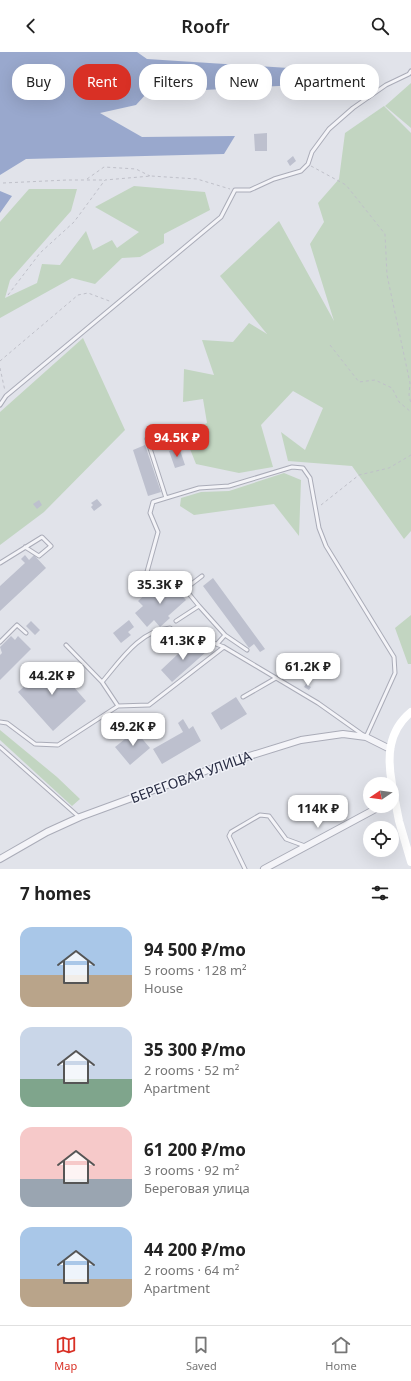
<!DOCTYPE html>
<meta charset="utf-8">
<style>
body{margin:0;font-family:"Noto Sans",sans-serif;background:#f2f2f2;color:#222;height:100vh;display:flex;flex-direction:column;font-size:15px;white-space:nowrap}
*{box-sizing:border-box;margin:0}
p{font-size:13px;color:#767676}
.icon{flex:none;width:22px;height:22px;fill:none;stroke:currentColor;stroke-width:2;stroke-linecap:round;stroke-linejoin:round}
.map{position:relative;height:817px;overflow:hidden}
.drawer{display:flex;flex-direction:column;background:#fff;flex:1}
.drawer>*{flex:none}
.banner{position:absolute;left:12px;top:12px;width:387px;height:36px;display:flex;gap:8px}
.needle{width:26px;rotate:257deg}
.fabs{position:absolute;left:363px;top:725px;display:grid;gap:8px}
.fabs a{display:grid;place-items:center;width:36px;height:36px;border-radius:50%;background:#fff;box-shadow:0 4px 16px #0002;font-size:20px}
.price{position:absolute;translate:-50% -34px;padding:0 9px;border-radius:8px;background:#fff;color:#222;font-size:13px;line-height:26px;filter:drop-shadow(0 1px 2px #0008)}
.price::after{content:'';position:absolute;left:50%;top:24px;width:12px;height:9px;margin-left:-6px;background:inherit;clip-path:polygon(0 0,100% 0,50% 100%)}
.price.active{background:#d93025;color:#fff}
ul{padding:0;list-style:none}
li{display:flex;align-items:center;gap:12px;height:100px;padding:0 20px}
li span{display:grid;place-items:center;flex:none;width:112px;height:80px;border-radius:12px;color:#555}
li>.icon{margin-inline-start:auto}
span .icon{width:48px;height:48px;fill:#fffc;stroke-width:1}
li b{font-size:17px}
h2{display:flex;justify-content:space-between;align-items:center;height:48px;padding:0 20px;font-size:17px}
.pill{padding:0 14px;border-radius:16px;background:#fff;box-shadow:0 4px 16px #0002;font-size:14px;line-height:36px}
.pill.active{background:#d93025;color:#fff}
header{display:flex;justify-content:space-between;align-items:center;height:52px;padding:0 20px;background:#fff;font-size:18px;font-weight:600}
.menu{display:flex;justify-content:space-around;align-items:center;height:56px;border-top:1px solid #e0e0e0;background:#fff;font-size:11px;color:#767676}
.menu a{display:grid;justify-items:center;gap:2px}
.menu .active{color:#d93025}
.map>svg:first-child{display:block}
</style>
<header><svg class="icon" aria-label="back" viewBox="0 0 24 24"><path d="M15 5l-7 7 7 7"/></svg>Roofr<svg class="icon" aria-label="search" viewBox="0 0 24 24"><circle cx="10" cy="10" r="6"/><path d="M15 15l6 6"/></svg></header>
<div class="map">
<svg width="411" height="817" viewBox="0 0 411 817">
<rect width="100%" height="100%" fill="#e1e3ea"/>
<path fill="#c2d5c1" d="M 411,31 L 411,76 L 385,54 Z
M 384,54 L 411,81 L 411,479 L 404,487 L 352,414 L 288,409 L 281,380 L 305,398 L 323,356 L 293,339 L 261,373 L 273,415 L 239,421 L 196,412 L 184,382 L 207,371 L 203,347 L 183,350 L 184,317 L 214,323 L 202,288 L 233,290 L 249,271 L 267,282 L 220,224 L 279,169 L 334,269 L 310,192 L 324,170 L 318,151 L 339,127 L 345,81 Z
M 134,134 L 205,140 L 210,158 L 164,182 L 164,191 L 140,205 L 122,206 L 95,232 L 72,226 L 0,266 L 0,170 L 29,137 L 77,137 L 71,159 L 10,228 L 5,246 L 37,231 L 42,212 L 60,213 L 86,179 L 93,198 L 112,188 L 117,196 L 139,180 L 95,155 Z
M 83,286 L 125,378 L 44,460 L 0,493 L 0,360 Z
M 284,421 L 301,428 L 299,484 L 274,452 L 194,463 L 180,454 L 181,446 L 201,440 L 229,439 Z
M 411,563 L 411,612 L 408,612 L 395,576 Z
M 0,678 L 57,725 L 80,747 L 72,754 L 0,688 Z"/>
<path fill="#99a8cd" d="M 0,0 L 137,0 L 147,7 L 319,18 L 298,33 L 147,41 L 136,53 L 100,61 L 142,85 L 235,84 L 224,102 L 26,107 L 0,123 Z
M 0,139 L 12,144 L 0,161 Z"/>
<path fill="#bdc0ce" d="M 314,23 L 325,35 L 312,47 L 301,35 Z
M 267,81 L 267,99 L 255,99 L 254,82 Z
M 293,104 L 296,109 L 290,114 L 287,109 Z
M 145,393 L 161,440 L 148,444 L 133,398 Z
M 179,395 L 185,413 L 175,416 L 169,399 Z
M 97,447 L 102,453 L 94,459 L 91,455 L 93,453 L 91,451 Z
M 39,448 L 42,453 L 37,457 L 33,452 Z
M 25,503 L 29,508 L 34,503 L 46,516 L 0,559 L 0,534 L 25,511 L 21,507 Z
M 213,526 L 265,597 L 260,600 L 254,592 L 249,596 L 203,534 Z
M 169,530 L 186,548 L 168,564 L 170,566 L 160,575 L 154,568 L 147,575 L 135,561 L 143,554 L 138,549 L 150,538 L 154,543 Z
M 129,568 L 134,575 L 128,580 L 131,583 L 121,591 L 113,581 Z
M 31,569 L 40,578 L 35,583 L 26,574 Z
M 11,584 L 15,588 L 18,584 L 31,597 L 0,628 L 0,603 L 2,601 L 0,595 Z
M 194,587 L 206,600 L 172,630 L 161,618 Z
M 52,610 L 86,649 L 53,679 L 18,640 Z
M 306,632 L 311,635 L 309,638 L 304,635 Z
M 236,645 L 247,662 L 221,678 L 211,661 Z
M 183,667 L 189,677 L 193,674 L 201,689 L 162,712 L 153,697 L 183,680 L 178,671 Z
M 133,676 L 150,696 L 130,713 L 115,695 L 130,683 L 128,681 Z"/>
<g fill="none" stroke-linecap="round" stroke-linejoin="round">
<defs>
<path id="lane" d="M 0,353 L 6,344 L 221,165 L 235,138 L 250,138 L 274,127 L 301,119 L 308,112 L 312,100 L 329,77 L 353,56 L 386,33 L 409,22 L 411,19
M 0,511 L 42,485 L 51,494 L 39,504 L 25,495
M 142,538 L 158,480 L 150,461 L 153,450 L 166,446
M 199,554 L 185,537 L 202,524
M 176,569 L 199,554 L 225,583 L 217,592
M 225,583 L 247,598
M 0,590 L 17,573 L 26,581
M 66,593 L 102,630 L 118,654
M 102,630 C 120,609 140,578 170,576 L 184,588 L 195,584 L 224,595 L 318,651 L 366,685 L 395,621 L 394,605 L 326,494 L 319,476 L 310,426 L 303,416 L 292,415 L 229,434 L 199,436 L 166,446 L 147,387
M 243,645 L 276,626
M 0,670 L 7,671 L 35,692 L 58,693 L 118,654 L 149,653 L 224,595
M 0,695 L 79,765
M 245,817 L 229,784 L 231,780 L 260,763 L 269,764 L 286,787 L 305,794"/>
<path id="street" d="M 0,807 L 47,780 L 80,765 L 230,710 L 301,688 L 343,682 L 366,685 L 390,697
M 264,817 L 381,754"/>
</defs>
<use href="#lane" stroke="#aaacb8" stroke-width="5"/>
<use href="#street" stroke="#aaacb8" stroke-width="8"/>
<path stroke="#bfc0c9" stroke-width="1" stroke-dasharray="3 3" stroke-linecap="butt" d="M 311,114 L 346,133 L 385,182 L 387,223 L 410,331 L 409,343 L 411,352
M 87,127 L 104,115 L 136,117 L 150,124
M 3,131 L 67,128 L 104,128
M 8,243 L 40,201 L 74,170 L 105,128 L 151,124 L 197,127 L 230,137
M 330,293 L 359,330 L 375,328 L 392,336 L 399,350 L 411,360
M 0,309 L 78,243 L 88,241 L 112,250
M 0,316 L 5,339
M 321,453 L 359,423 L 389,416 L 411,403"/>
<use href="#lane" stroke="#f4f4f8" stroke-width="3"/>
<use href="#street" stroke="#f4f4f8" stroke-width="6"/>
<path stroke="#fff" stroke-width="8" d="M 392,732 C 387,705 388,679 411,660
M 392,733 L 399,769 L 411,810"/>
</g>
<g text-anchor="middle" stroke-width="3" stroke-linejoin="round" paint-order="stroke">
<g font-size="14" fill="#282c43" stroke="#f0f2f8">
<text transform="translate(191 725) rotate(-20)" y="5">БЕРЕГОВАЯ УЛИЦА</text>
</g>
</g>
</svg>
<div class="fabs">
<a><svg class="needle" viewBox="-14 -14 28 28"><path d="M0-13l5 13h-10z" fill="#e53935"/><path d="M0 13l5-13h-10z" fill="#767676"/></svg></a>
<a><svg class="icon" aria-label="locate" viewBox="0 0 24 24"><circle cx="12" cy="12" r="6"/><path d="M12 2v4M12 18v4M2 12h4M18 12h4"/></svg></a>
</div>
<b class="price active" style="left:177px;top:406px">94.5K ₽</b>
<b class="price" style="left:160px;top:553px">35.3K ₽</b>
<b class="price" style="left:183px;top:609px">41.3K ₽</b>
<b class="price" style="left:308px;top:635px">61.2K ₽</b>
<b class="price" style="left:52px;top:644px">44.2K ₽</b>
<b class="price" style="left:133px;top:695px">49.2K ₽</b>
<b class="price" style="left:318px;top:777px">114K ₽</b>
<div class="banner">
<a class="pill">Buy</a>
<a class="pill active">Rent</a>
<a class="pill">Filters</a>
<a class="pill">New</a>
<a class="pill">Apartment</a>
</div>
</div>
<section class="drawer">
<h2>7 homes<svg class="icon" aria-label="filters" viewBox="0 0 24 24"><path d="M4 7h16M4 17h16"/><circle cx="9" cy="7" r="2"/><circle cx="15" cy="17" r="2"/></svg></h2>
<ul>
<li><span style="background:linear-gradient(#a9c7e8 60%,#b9a48a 0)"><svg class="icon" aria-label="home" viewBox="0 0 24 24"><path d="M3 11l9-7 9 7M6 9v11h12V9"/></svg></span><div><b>94 500 ₽/mo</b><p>5 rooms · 128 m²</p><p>House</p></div></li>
<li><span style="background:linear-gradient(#c9d6e8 65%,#7fa58c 0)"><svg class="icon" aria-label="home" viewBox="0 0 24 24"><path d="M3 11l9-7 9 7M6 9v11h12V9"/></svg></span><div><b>35 300 ₽/mo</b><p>2 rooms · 52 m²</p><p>Apartment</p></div></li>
<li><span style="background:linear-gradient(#f6c9c9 65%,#9aa5b1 0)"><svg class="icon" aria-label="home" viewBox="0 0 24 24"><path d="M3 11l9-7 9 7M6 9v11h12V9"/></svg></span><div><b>61 200 ₽/mo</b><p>3 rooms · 92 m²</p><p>Береговая улица</p></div></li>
<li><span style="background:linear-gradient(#a9c7e8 65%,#b9a48a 0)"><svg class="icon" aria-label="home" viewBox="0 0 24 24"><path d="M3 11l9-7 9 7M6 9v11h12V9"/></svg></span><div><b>44 200 ₽/mo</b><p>2 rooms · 64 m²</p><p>Apartment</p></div></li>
</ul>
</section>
<nav class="menu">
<a class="active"><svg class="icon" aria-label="map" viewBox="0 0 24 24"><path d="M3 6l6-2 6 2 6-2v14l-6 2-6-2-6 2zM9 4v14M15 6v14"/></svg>Map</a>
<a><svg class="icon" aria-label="saved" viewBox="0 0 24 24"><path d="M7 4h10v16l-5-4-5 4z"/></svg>Saved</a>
<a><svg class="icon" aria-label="home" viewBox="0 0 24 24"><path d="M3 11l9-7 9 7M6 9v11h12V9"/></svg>Home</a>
</nav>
